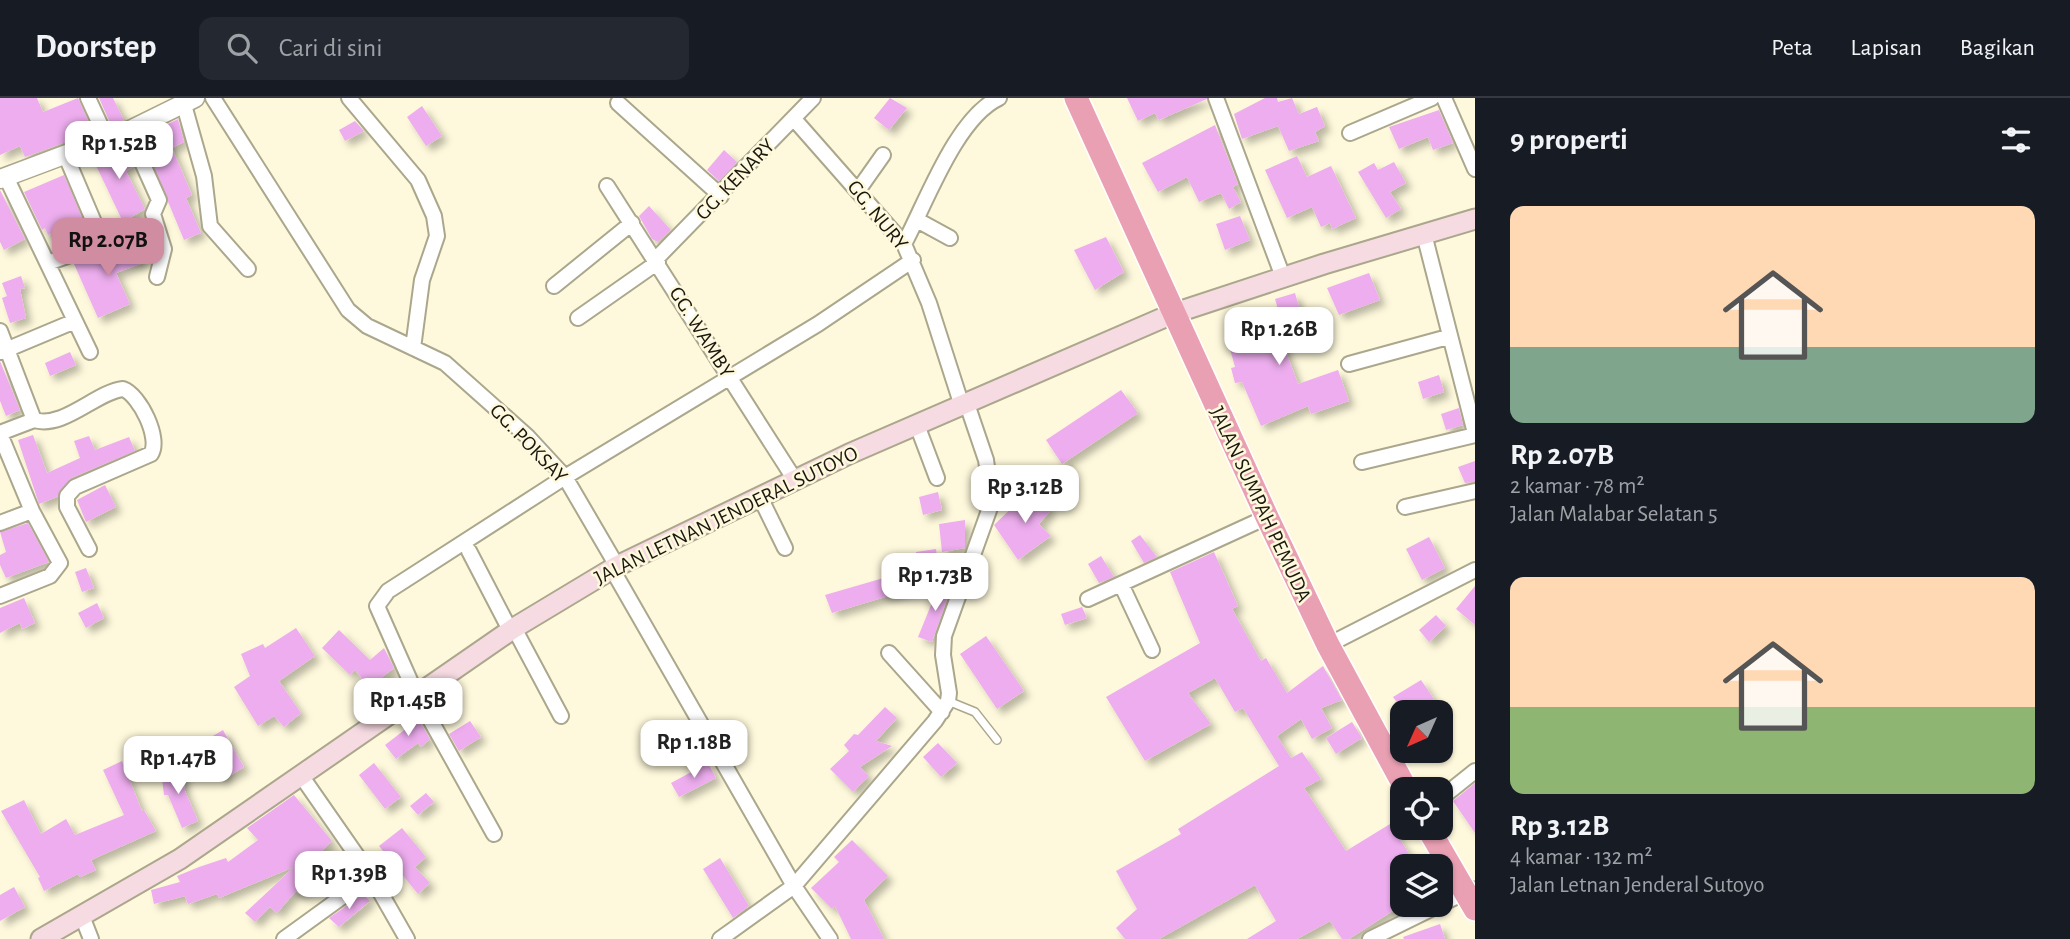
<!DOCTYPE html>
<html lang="id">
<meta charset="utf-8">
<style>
body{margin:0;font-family:"Alegreya Sans",sans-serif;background:#242831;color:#f1f3f6;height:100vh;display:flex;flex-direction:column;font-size:26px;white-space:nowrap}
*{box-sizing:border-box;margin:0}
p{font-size:23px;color:#9ea1a6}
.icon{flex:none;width:38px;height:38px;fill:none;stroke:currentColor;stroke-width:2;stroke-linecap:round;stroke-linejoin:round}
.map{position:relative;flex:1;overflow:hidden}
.drawer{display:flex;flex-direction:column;background:#171b24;width:595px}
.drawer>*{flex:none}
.needle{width:46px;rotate:225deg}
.tools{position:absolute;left:1390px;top:602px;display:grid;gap:14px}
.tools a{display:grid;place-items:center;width:63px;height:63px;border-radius:14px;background:#171b24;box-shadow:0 2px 5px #0004;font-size:35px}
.price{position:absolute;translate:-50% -60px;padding:0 16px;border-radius:14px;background:#fff;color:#222;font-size:23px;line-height:46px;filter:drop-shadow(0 2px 4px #0008)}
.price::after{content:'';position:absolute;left:50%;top:42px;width:21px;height:16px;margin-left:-10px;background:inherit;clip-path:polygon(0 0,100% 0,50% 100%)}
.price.active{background:#d08ca0;color:#111}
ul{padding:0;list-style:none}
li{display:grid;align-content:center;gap:14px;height:371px;padding:0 35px}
li span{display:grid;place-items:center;height:217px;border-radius:14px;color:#555}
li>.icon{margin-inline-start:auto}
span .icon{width:126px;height:126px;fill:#fffc;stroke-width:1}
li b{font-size:30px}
h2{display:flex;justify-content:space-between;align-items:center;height:84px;padding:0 35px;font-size:30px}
header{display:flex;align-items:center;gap:42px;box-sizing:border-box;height:98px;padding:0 35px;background:#171b24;border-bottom:2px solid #363941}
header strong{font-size:33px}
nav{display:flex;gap:38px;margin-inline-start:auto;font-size:24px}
.search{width:490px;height:63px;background:#242831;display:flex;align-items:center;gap:18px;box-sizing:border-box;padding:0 24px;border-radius:14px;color:#9ea1a6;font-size:26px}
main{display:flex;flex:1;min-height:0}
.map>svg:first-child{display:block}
</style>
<header>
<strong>Doorstep</strong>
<div class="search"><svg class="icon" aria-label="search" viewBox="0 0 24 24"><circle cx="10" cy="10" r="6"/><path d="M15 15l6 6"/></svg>Cari di sini</div>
<nav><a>Peta</a><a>Lapisan</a><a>Bagikan</a></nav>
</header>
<main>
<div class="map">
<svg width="1475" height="841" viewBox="0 0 1475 841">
<defs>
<filter id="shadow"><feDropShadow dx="5.5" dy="5.5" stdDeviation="3.5" flood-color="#0004"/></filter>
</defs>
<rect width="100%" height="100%" fill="#fef9dc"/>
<path fill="#edadee" filter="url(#shadow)" d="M 0,0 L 37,0 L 43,14 L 78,0 L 93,34 L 25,59 L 20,48 L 0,57 Z
M 99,0 L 113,0 L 124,22 L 111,27 Z
M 890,0 L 907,10 L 889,32 L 874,20 Z
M 1127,0 L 1207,0 L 1207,1 L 1159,22 L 1155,15 L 1138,23 Z
M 1265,0 L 1277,0 L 1278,4 L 1292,0 L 1299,16 L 1317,9 L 1325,28 L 1315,34 L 1319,43 L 1289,53 L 1278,28 L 1242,41 L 1234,16 Z
M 422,8 L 442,38 L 426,48 L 407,19 Z
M 1439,12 L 1453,45 L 1433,52 L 1428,39 L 1399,51 L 1389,29 Z
M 178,21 L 184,44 L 172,50 L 192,97 L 186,100 L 201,135 L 184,142 L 141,39 Z
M 355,23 L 364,33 L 345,43 L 339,32 Z
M 1215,27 L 1238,86 L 1233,89 L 1241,104 L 1229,111 L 1221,95 L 1199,104 L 1187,79 L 1158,94 L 1142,65 Z
M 124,47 L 133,69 L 126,73 L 145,111 L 123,124 L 92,59 Z
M 724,52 L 737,64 L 719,83 L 707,72 Z
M 1297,58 L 1307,79 L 1331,68 L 1356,120 L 1332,131 L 1330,125 L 1321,129 L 1312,109 L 1287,120 L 1265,72 Z
M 1394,64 L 1406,85 L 1390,94 L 1401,111 L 1386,120 L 1358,74 L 1374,65 L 1378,72 Z
M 64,77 L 83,122 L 48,137 L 45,130 L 42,132 L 24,94 Z
M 0,92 L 25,141 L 4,152 L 0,144 Z
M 649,108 L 671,132 L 658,144 L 652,141 L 639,118 Z
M 1240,118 L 1250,142 L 1225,152 L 1216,126 Z
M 1106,139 L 1124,174 L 1095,192 L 1074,152 Z
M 135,144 L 143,165 L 116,175 L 130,206 L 98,220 L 74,166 Z
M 1369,175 L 1380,202 L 1339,217 L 1327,190 Z
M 21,178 L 25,190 L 20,191 L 26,220 L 10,225 L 2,200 L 7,198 L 2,185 Z
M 1295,195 L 1307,236 L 1282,243 L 1298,286 L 1338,272 L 1349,303 L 1311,316 L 1308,308 L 1261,328 L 1242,284 L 1235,285 L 1231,270 L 1235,269 L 1225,233 L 1280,218 L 1275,201 Z
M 70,254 L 76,267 L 50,278 L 45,265 Z
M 0,263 L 20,312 L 6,318 L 0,303 Z
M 1439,277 L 1444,294 L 1423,301 L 1418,284 Z
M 1121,292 L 1138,315 L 1062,366 L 1046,342 Z
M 1459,310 L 1463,327 L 1446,332 L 1441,316 Z
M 33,337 L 47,375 L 80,360 L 74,343 L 89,338 L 95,352 L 129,339 L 135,353 L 71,380 L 57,399 L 39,406 L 18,342 Z
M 1475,363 L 1475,384 L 1465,385 L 1458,369 Z
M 105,387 L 116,409 L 86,424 L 77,402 Z
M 1037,390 L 1049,400 L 1044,405 L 1051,412 L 1039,426 L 1051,438 L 1018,462 L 994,427 L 1022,400 L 1025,404 Z
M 938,394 L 942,412 L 923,417 L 919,399 Z
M 965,422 L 965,450 L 942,454 L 939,426 Z
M 28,425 L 49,464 L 6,480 L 0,467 L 0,457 L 6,454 L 0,434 Z
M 1140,437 L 1157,459 L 1144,465 L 1131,443 Z
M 1429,439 L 1445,470 L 1422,482 L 1406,451 Z
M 936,451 L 941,482 L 832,515 L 825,497 L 918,470 L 916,454 Z
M 1214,454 L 1238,508 L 1232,511 L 1261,563 L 1266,560 L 1287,595 L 1323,568 L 1342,602 L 1321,610 L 1332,630 L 1312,641 L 1301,621 L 1277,638 L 1291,660 L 1302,654 L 1321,681 L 1304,690 L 1346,753 L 1390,726 L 1417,768 L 1402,768 L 1402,807 L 1349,841 L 1342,841 L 1330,823 L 1297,841 L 1247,841 L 1276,823 L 1255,787 L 1159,841 L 1125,841 L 1116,830 L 1137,811 L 1116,773 L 1181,736 L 1178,731 L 1279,668 L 1243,610 L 1235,614 L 1215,580 L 1188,595 L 1211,626 L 1145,663 L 1106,599 L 1200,545 L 1170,474 Z
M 1101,458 L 1114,479 L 1099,485 L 1088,466 Z
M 86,470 L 94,490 L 82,494 L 75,474 Z
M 940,485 L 951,490 L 932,544 L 918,539 Z
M 1475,488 L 1475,527 L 1456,511 Z
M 24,500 L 35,525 L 22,531 L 20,525 L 0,535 L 0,510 Z
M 97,505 L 104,520 L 86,530 L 78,515 Z
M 1082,509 L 1087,520 L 1065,527 L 1061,516 Z
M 1436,517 L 1446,528 L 1429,544 L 1419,532 Z
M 296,530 L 315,558 L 279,583 L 301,615 L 284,629 L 274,618 L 258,628 L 234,589 L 250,578 L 241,556 L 263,546 L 265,550 Z
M 339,532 L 370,562 L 384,550 L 394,570 L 369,589 L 355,572 L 350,577 L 322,550 Z
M 986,538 L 1024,593 L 997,611 L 960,556 Z
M 1421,582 L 1434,601 L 1414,614 L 1404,614 L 1393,599 Z
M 885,609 L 897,620 L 876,643 L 892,648 L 860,669 L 869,678 L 853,694 L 830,671 L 849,653 L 844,647 L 854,636 L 858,637 Z
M 416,617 L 430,641 L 421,649 L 418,645 L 396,661 L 385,647 L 407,630 L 404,626 Z
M 470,623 L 481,639 L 459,653 L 449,636 Z
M 1352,624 L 1362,640 L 1336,656 L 1326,640 Z
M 223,632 L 244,669 L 221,683 L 199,646 Z
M 938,645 L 957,665 L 941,679 L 923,659 Z
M 122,663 L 142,713 L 144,712 L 156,733 L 91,762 L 96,772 L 80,779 L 78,776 L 44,793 L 38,780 L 40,779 L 1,713 L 24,702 L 41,736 L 66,721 L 75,737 L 124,717 L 103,672 Z
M 374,665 L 401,699 L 385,711 L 359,677 Z
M 708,665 L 716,680 L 679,699 L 671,685 Z
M 182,669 L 185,693 L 198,723 L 182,730 L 168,697 L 164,697 L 161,672 Z
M 1475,685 L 1475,735 L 1453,703 Z
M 426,695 L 434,704 L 418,717 L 410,708 Z
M 294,697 L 332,743 L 321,754 L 333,767 L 299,796 L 296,793 L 277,815 L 270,809 L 255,824 L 245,815 L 294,769 L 219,800 L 217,796 L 188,806 L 185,798 L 154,806 L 151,792 L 180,784 L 177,778 L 199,769 L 226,760 L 228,764 L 258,742 L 247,730 Z
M 402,730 L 426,759 L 415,769 L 430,785 L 418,796 L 379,748 Z
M 852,742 L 888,778 L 864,802 L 884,841 L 851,841 L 835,808 L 832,811 L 811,790 L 839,764 L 834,759 Z
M 720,760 L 749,808 L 733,820 L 703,771 Z
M 14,789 L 25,809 L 0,823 L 0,797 Z
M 363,796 L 370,803 L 339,829 L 329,820 Z
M 1440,826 L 1445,841 L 1404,841 L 1403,839 Z"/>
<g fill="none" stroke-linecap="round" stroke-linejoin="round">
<defs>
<path id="service" d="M 948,603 L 975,614 L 997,642"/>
<path id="minor" d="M 88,0 L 106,39
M 213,0 L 348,212 L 367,228 L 445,265 L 528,339 L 565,379 L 617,468
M 349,0 L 418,82 L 434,118 L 437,138 L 422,182 L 413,250
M 1216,0 L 1283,179
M 1444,0 L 1475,71
M 618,5 L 721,98
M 184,7 L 204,78 L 210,128 L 248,171
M 794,21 L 904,146 L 929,205 L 962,308
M 128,33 L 159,102 L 153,116 L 164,151 L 157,179
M 1350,35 L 1432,0
M 65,56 L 102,143
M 6,79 L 90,254
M 607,88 L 795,382
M 859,91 L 883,57
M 917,122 L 950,140
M 1424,136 L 1475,335
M 904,146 C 926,105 956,20 999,0
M 656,161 L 813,0
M 48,165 L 156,126
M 554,188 L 632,125
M 578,220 L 658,164
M 0,233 L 34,322 L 0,335
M 1,254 L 75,223
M 1349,266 L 1448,239
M 34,322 C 64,331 96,294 123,291 C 140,297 161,341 151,356 L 75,389 L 67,398 L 67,409 L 89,451
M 917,327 L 937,380
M 0,336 L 32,413 L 60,465 L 50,478 L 0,498
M 1362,364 L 1475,337
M 760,399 L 785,450
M 1405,409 L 1475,393
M 0,425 L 32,413
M 469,453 L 510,532
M 612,471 L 794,788 L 830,841
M 1121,486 L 1152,552
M 1088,501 L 1267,419
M 514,530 L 561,618
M 1328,547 L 1475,472
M 889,555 L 942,614
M 300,676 L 371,778 L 407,841
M 1440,701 L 1475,673
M 494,736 L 416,596 L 377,508 L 388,493 L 565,379 L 818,226 L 913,162
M 82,818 L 91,841
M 284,841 L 371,778
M 720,841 L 794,788 L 935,623 L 948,603 L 949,595 L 943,557 L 944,538 L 992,404 L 986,362 L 967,306
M 1370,841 L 1472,791"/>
<path id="tertiary" d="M 0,81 L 128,33 L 195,0"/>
<path id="secondary" d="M 41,841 L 180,761 L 514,530 L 617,468 L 849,356 L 1172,216 L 1324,166 L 1475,121"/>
<path id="trunk" d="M 1076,0 L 1267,419 L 1328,547 L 1406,691
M 1428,730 L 1475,811"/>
</defs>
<use href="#service" stroke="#aba78c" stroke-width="10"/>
<use href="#minor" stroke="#aba78c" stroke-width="18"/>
<use href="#tertiary" stroke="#aba78c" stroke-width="21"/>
<use href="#secondary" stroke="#aba78c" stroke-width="23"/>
<use href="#trunk" stroke="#fff" stroke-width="26"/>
<use href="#service" stroke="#fff" stroke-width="7"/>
<use href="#minor" stroke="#fff" stroke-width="14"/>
<use href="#tertiary" stroke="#fff" stroke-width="18"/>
<use href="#secondary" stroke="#f7dbe2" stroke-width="19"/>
<use href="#trunk" stroke="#eaa0b3" stroke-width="23"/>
</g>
<g text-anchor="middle" stroke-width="5" stroke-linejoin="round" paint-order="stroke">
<g font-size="21" fill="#1a180e" stroke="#fef9dc">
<text transform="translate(735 81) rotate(-46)" y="7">GG. KENARY</text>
<text transform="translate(878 117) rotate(51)" y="7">GG, NURY</text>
<text transform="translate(702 234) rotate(58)" y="7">GG. WAMBY</text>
<text transform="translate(529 345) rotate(46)" y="7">GG. POKSAY</text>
<text transform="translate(1261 406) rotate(65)" y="7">JALAN SUMPAH PEMUDA</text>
<text transform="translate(726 417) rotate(-26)" y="7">JALAN LETNAN JENDERAL SUTOYO</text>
</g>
</g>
</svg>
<div class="tools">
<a><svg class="needle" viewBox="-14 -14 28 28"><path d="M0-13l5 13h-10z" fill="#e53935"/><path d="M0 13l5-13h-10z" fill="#9ea1a6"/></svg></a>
<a><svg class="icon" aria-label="locate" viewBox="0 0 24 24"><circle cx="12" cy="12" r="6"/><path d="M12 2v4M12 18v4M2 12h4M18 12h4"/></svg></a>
<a><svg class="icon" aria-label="layers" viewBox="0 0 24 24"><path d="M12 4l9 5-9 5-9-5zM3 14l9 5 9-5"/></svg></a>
</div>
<b class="price" style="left:119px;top:83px">Rp 1.52B</b>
<b class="price active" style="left:108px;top:180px">Rp 2.07B</b>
<b class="price" style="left:1279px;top:269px">Rp 1.26B</b>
<b class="price" style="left:1025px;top:427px">Rp 3.12B</b>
<b class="price" style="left:935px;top:515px">Rp 1.73B</b>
<b class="price" style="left:408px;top:640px">Rp 1.45B</b>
<b class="price" style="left:694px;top:682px">Rp 1.18B</b>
<b class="price" style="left:178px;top:698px">Rp 1.47B</b>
<b class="price" style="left:349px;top:813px">Rp 1.39B</b>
</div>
<section class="drawer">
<h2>9 properti<svg class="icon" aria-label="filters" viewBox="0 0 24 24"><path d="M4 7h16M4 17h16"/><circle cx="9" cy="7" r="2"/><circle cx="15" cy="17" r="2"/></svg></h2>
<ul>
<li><span style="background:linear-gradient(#ffd9b3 65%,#7fa58c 0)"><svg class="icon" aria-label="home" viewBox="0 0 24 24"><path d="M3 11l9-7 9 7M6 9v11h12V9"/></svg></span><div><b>Rp 2.07B</b><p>2 kamar · 78 m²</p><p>Jalan Malabar Selatan 5</p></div></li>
<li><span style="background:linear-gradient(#ffd9b3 60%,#8fb573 0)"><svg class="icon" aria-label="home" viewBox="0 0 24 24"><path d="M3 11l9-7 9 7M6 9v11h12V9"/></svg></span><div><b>Rp 3.12B</b><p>4 kamar · 132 m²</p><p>Jalan Letnan Jenderal Sutoyo</p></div></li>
</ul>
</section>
</main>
